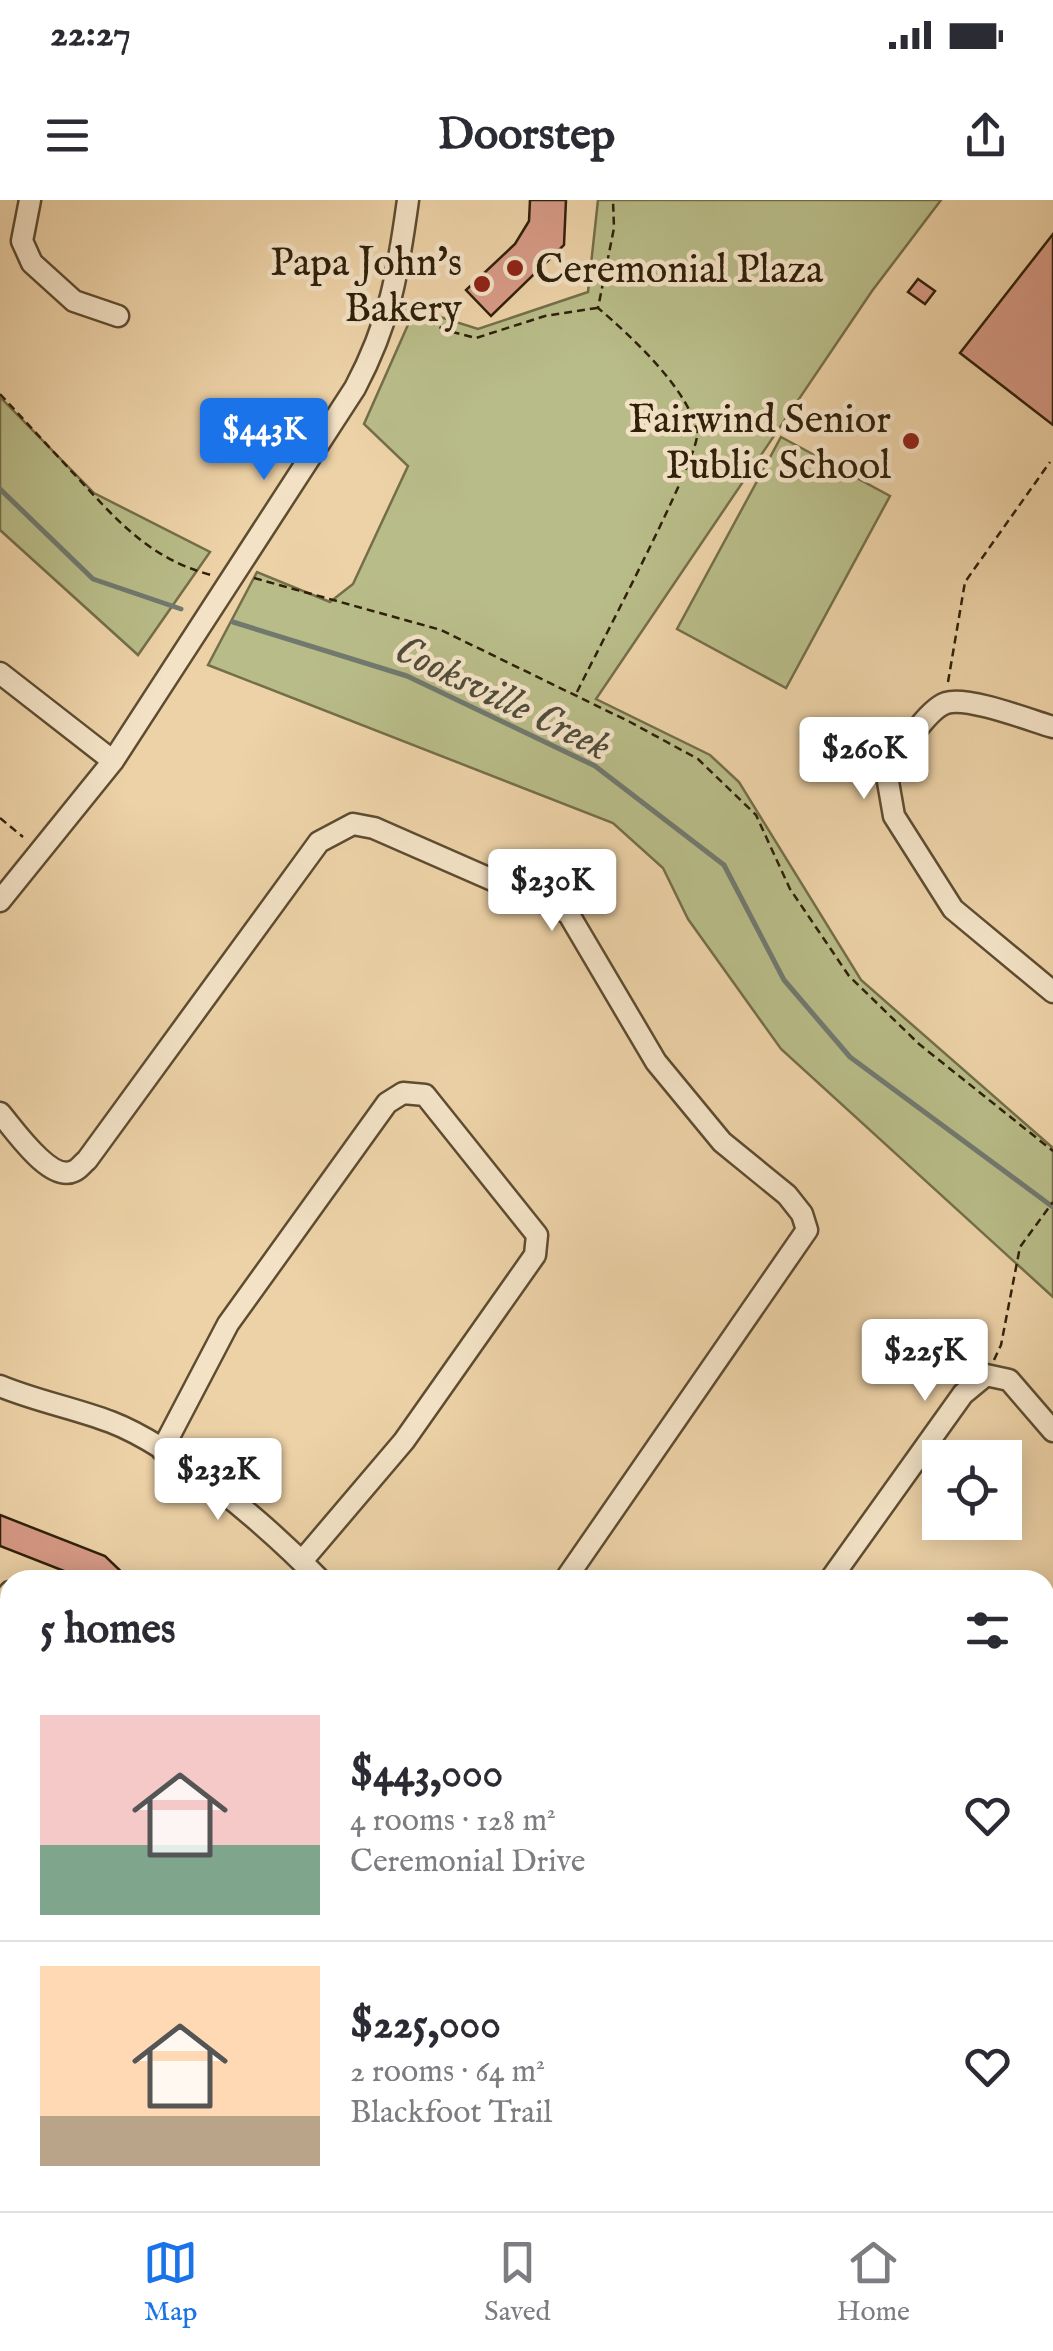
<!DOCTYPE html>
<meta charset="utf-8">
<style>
body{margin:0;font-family:"IM FELL English",serif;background:#f7f7f7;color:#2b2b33;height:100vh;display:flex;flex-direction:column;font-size:38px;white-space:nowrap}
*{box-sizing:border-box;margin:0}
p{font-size:32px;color:#7c7c81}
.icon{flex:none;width:55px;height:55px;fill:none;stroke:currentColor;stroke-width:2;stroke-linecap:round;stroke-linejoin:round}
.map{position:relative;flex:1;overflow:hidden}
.panel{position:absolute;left:0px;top:1370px;width:1055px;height:642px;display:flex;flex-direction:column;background:#fff;border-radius:30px 30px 0 0;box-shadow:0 5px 25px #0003}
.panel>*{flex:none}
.controls{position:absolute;left:922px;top:1240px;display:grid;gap:20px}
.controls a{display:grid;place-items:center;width:100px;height:100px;border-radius:0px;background:#fff;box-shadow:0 5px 25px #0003;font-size:50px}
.price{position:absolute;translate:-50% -85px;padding:0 22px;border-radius:10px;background:#fff;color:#222;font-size:32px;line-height:65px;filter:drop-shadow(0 2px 5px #0008)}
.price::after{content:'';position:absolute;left:50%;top:60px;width:30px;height:22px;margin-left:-15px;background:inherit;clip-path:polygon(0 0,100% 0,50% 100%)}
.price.active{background:#1a73e8;color:#fff}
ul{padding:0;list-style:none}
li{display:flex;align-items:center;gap:30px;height:250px;padding:0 40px}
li+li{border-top:2px solid #e1e1e2}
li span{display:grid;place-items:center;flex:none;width:280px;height:200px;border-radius:0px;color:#555}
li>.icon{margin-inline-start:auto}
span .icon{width:120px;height:120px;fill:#fffc;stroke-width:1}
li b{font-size:42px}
h2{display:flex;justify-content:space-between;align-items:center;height:120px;padding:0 40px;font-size:42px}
.status{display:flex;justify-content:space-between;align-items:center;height:70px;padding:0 50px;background:#fff;direction:ltr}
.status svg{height:28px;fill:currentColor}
header{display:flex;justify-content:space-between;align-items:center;height:130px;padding:0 40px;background:#fff;font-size:45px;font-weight:800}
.menu{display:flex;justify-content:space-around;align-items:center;height:140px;border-top:2px solid #e1e1e2;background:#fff;font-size:28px;color:#7c7c81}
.menu a{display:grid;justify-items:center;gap:5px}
.menu .active{color:#1a73e8}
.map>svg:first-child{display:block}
</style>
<div class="status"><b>22:27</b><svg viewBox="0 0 49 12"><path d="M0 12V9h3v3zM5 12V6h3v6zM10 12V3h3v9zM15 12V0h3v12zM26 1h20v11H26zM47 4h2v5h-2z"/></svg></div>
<header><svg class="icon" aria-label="menu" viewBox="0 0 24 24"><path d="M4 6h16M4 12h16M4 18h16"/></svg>Doorstep<svg class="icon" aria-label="share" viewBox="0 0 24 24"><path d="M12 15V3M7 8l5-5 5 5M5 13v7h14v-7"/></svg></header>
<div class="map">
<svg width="1053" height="2011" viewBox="0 0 1053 2011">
<rect width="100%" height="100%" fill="#edd2a7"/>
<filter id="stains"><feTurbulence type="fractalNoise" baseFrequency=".002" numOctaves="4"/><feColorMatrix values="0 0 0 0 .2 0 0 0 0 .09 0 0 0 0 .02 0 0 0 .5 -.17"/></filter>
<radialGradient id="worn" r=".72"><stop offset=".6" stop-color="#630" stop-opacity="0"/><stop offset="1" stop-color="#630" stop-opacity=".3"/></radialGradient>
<path fill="#b8bc88" stroke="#746e49" stroke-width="2.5" d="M 598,0 L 941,0 L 872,91 L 596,499 L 710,555 L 739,582 L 861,780 L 1053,948 L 1053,1097 L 781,849 L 688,719 L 663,668 L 613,623 L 208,465 L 257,372 L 330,402 L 353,384 L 408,266 L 364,224 L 415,109 L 478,129 L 588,92 Z
M 0,197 L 94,293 L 210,352 L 138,455 L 0,330 Z
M 781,237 L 890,296 L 786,488 L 677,429 Z"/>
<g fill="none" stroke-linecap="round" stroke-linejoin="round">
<path stroke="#71796f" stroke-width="5" d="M 0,289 L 93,379 L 181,409
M 233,422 L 407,476 L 595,566 L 724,665 L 784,780 L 850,857 L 1053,1007"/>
</g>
<path fill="#d89b87" stroke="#2f200a" stroke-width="2.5" d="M 530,0 L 566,0 L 564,45 L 491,116 L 466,90 L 515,44 L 529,21 Z
M 1053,34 L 1053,225 L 960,153 Z
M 918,79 L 935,91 L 925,104 L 908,92 Z
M 0,1315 L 105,1356 L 130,1380 L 87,1380 L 0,1346 Z"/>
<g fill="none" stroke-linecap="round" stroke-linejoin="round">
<defs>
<path id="minor" d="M 30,0 L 22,41 L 32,63 L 74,101 L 118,116
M 0,473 L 113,561
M 1053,527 C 1029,520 968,496 946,503 C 926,510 897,557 887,576 L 894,616 L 953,709 L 1053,792
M 0,701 L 113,561 L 355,188 C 390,122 398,73 408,0
M 0,913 C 14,929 50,983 74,971 C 79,969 82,964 87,960 L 319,642 L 353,624 L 374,628 L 568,713 L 656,862 L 722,942 L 787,995 L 802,1014 L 807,1030 L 565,1380
M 0,1186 C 36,1201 74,1208 111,1222 C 176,1247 271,1329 320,1380
M 162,1250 L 228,1124 L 387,903 L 403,893 L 425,895 L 537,1035 L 535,1055 L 404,1241 L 302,1361
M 830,1380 L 963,1194 L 986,1175 L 1009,1180 L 1053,1231
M 0,1404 L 10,1392
M 1045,1451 L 1053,1440
M 0,1556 L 10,1565
M 0,1636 L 10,1622
M 1045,1664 L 1053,1670
M 0,1813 L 10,1822
M 217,2002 L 226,2011
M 20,2011 L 28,2002
M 350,2011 L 350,2002"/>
<path id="major" d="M 0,1890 L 10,1899
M 0,1941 L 10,1950
M 68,2002 L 77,2011
M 125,2002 L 134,2011"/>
</defs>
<use href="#minor" stroke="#5e4c31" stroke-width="25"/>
<use href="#major" stroke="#2f200a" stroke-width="30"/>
<path stroke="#2f200a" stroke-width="2.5" stroke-dasharray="8 5" stroke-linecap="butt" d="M 405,109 L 445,130 L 476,138 L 545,116 L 597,108
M 0,194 C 25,221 50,248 75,275 C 117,320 148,358 211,375
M 254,378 L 441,430 L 630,522 L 698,559 L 756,615 L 790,689 L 849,776 L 919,844 L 1053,951
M 948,482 L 965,382 L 1050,262
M 577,492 C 594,457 700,256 697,234 C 692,192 629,134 598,108 L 614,28 L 613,0
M 0,618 L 23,637
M 994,1160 L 1001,1145 L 1020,1047 L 1053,1002
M 0,1760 L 10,1749
M 1045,1985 L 1053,1990
M 648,2002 L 660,2011
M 435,2011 L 441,2002"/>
<use href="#minor" stroke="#f3e2c6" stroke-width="20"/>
<use href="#major" stroke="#edd2a7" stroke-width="25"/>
</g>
<g fill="#8f2418" stroke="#f3e2c6" stroke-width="4">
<circle cx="515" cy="68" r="10"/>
<circle cx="482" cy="84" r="10"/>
<circle cx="911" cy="241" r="10"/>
</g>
<g text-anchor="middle" stroke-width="9" stroke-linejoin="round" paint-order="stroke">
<g font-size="40" fill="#2f200a" stroke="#f3e2c6" text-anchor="end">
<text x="462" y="75">Papa John's<tspan x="462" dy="46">Bakery</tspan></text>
<text x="535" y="82" text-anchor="start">Ceremonial Plaza</text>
<text x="891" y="232">Fairwind Senior<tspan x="891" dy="46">Public School</tspan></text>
</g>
<g font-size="42" font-style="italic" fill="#504d3c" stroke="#f3e2c6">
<text transform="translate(504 496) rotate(26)" y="15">Cooksville Creek</text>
</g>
</g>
<rect width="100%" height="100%" filter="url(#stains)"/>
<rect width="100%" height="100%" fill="url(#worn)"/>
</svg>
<div class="controls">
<a><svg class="icon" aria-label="locate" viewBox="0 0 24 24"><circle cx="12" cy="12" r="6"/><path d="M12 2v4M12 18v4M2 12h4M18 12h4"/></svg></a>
</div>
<b class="price active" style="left:264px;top:283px">$443K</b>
<b class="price" style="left:864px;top:602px">$260K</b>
<b class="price" style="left:552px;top:734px">$230K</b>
<b class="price" style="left:925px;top:1204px">$225K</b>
<b class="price" style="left:218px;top:1323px">$232K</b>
<section class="panel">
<h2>5 homes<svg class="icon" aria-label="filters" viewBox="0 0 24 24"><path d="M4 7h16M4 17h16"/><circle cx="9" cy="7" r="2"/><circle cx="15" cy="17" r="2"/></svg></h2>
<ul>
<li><span style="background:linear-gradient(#f6c9c9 65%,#7fa58c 0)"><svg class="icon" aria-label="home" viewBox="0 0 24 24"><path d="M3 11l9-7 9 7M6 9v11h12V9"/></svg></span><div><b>$443,000</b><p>4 rooms · 128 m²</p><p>Ceremonial Drive</p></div><svg class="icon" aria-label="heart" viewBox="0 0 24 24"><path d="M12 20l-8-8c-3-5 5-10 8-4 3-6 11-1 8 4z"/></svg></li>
<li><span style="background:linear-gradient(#ffd9b3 75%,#b9a48a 0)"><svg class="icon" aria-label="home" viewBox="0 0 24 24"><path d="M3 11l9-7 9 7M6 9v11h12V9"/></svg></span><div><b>$225,000</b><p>2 rooms · 64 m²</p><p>Blackfoot Trail</p></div><svg class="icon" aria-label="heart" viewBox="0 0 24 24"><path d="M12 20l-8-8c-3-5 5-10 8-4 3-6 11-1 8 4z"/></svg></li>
</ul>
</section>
</div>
<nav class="menu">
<a class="active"><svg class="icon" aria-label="map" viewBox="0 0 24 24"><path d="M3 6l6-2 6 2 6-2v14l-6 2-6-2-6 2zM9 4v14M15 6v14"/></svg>Map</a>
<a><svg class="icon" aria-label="saved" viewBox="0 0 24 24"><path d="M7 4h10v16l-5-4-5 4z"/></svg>Saved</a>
<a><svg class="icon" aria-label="home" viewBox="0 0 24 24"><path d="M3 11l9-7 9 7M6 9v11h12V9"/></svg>Home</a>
</nav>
